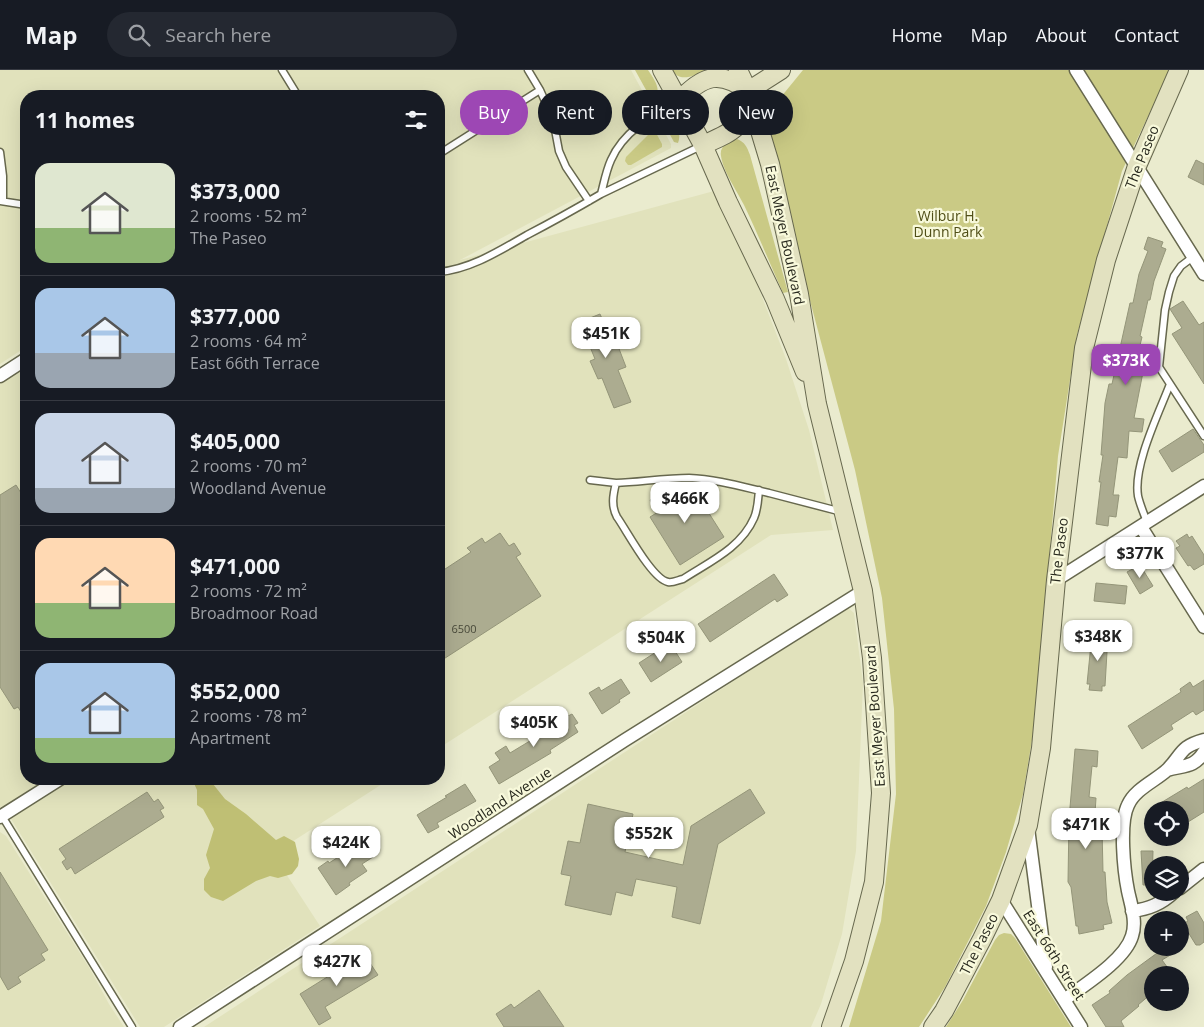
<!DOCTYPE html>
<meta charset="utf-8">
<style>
body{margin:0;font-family:"Open Sans",sans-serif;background:#242831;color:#f1f3f6;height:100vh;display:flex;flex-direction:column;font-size:19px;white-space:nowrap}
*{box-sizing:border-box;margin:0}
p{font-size:16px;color:#9ea1a6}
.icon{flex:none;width:28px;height:28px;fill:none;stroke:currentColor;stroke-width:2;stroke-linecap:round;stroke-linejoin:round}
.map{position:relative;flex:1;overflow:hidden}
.panel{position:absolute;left:20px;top:20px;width:425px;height:695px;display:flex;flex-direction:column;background:#171b24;border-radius:20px;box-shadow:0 5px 20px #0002}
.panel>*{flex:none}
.guide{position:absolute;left:460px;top:20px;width:475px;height:45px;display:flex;gap:10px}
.buttons{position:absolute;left:1144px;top:731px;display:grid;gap:10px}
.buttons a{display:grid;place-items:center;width:45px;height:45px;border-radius:50%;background:#171b24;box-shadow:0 5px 20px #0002;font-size:25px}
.price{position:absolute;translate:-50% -42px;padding:0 11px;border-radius:10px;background:#fff;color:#222;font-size:16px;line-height:32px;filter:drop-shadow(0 1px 2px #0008)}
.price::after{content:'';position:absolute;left:50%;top:30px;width:15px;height:11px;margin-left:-8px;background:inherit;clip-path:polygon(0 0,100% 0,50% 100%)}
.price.on{background:#9d47b4;color:#fff}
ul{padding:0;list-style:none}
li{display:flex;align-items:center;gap:15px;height:125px;padding:0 15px}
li+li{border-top:1px solid #363941}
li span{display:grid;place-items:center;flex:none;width:140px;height:100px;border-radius:15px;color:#555}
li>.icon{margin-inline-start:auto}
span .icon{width:60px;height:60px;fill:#fffc;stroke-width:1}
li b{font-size:21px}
h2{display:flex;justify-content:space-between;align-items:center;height:60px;padding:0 15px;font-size:21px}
.pill{padding:0 18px;border-radius:22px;background:#171b24;box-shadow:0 5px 20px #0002;font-size:18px;line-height:45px}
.pill.on{background:#9d47b4;color:#fff}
header{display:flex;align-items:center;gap:30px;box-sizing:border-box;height:70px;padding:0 25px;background:#171b24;border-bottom:1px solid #363941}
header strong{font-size:24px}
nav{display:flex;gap:28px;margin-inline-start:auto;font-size:18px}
.search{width:350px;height:45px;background:#242831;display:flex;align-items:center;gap:12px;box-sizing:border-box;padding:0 18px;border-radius:28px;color:#9ea1a6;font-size:19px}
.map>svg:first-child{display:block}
</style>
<header>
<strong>Map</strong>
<div class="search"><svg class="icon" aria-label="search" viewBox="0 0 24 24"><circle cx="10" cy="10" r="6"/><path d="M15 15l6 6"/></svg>Search here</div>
<nav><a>Home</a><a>Map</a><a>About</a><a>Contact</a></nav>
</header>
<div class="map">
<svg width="1204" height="957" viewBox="0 0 1204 957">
<rect width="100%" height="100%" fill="#eaebce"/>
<path fill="#e1e2bc" d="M 0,0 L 631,0 L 671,74 L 671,78 L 460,190 L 714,121 L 752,201 L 786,289 L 809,360 L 833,460 L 771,465 L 439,678 L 439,26 L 26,26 L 26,277 L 0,294 Z
M 26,297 L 26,709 L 390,709 L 273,784 L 320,856 L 164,957 L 140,957 L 3,736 L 0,737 L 0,314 Z
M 847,537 L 854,543 L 863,613 L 856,781 L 842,864 L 821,934 L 811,957 L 204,957 Z
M 0,762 L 6,766 L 90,899 L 109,934 L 124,957 L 0,957 Z"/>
<path fill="#caca85" d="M 635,0 L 648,0 C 654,9 662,19 655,30 L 651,29 Z
M 672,0 L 705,0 C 694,6 680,13 672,0 Z
M 803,0 L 1170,0 L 1122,101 L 1077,265 L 1058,386 L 1035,652 L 1023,724 L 1006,782 L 986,836 L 945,917 L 919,957 L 849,957 L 881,851 L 896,724 L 894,639 L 882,528 L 855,400 L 770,80 L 770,57 L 781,27 Z
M 666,48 C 676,52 682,62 678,73 L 674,72 L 663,52 Z
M 652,61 L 655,61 L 662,74 L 662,77 L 631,95 L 628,95 L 625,91 L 626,87 Z
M 737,69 C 745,72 747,77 750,85 L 788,222 L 783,223 C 770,194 758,164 744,135 C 737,121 723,101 721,86 C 719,76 729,71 737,69 Z
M 1004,863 L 1011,864 L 1015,868 L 1071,957 L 946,957 L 963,930 L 995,870 L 999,865 Z"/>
<path fill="#bfbf74" d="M 192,709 L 209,709 L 225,729 L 246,744 L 276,770 L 284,766 L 295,772 L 299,789 L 298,796 L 292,804 L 278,808 L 270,806 L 256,811 L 223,831 L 211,827 L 204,820 L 204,809 L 210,798 L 206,785 L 214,759 L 203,739 L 197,735 L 197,720 Z"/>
<path fill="#acac90" stroke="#949579" d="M 1196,90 L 1204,94 L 1204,115 L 1188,107 Z
M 1148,167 L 1163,172 L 1161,177 L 1166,179 L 1154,211 L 1150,230 L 1148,230 L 1140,266 L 1142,267 L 1135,296 L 1144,297 L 1134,348 L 1144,349 L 1142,362 L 1129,361 L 1127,388 L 1118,387 L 1113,425 L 1119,425 L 1116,447 L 1109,446 L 1108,456 L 1096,454 L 1101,412 L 1099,412 L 1103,385 L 1101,385 L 1105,333 L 1109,314 L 1112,314 L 1130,233 L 1133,233 L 1139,204 L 1148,181 L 1144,179 Z
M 1183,231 L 1199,255 L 1204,252 L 1204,314 L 1172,264 L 1182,258 L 1170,239 Z
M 600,244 L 609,265 L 613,263 L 626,297 L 618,300 L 631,332 L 614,338 L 602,308 L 598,309 L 590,291 L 595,289 L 580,252 Z
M 1193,359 L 1204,375 L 1204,382 L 1172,402 L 1159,381 Z
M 16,415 L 26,431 L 26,450 L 20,454 L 26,464 L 26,650 L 18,637 L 14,639 L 0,617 L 0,425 Z
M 671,417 L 678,428 L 693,418 L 724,467 L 680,495 L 650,447 L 658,442 L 650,430 Z
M 500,463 L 509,476 L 514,473 L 521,484 L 516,487 L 541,526 L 439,592 L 439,503 L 471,482 L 467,478 L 482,468 L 485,473 Z
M 1187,464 L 1189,468 L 1192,466 L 1204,485 L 1204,494 L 1194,500 L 1190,495 L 1188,496 L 1176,478 L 1180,476 L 1176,471 Z
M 1140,495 L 1153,516 L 1140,524 L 1127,502 Z
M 774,504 L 788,525 L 777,532 L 775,529 L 710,572 L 698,554 Z
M 1096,513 L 1127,516 L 1125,534 L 1094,531 Z
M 1092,564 L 1108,565 L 1105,616 L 1102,616 L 1102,621 L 1089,620 L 1090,614 L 1087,614 Z
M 670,573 L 682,592 L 651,612 L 639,593 Z
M 621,609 L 630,623 L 619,630 L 620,632 L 602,644 L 589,623 L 599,617 L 601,621 Z
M 1204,610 L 1204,640 L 1196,645 L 1193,641 L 1171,655 L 1173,659 L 1142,679 L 1128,656 L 1181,622 L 1180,619 L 1190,612 L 1193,617 Z
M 564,641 L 568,646 L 572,644 L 578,653 L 574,655 L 578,662 L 550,680 L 551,683 L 499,714 L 489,697 L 500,690 L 495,683 L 506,676 L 510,683 L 553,657 L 549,651 Z
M 1075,679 L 1098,681 L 1097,697 L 1092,696 L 1089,727 L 1096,728 L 1094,758 L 1102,758 L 1103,802 L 1105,802 L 1107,832 L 1112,853 L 1103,855 L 1104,859 L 1079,864 L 1078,856 L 1076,856 L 1071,817 L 1068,812 L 1069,749 Z
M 1204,709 L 1204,742 L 1180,757 L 1180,740 L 1149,740 L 1187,717 L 1188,719 Z
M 465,714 L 476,731 L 437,753 L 439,757 L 428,763 L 417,745 L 447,727 L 445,726 Z
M 750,719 L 765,743 L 718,774 L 700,854 L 672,847 L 677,817 L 636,809 L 632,826 L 616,822 L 611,845 L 565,835 L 571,806 L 561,804 L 568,771 L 580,773 L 588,734 L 633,744 L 625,782 L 683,795 L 691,756 Z
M 147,722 L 154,732 L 158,729 L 164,738 L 160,740 L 164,747 L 75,804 L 71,797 L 67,800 L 62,792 L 66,789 L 59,779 Z
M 362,772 L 373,787 L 362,794 L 367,801 L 349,813 L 350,815 L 336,825 L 318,798 L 328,791 L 329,793 Z
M 1141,781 L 1153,781 L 1152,815 L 1143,815 Z
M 0,802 L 48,880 L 41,884 L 45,890 L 18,907 L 21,912 L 8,920 L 0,906 Z
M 1197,841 L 1204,853 L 1204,872 L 1200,875 L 1196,875 L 1183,854 L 1188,851 L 1186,847 Z
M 1164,878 L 1182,878 L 1162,890 L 1173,905 L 1152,905 L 1152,923 L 1138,935 L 1139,936 L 1121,951 L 1124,957 L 1106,957 L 1092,935 L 1110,923 L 1109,921 L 1127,905 Z
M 364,884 L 378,905 L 325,937 L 331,948 L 319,955 L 300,924 Z
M 539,920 L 564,957 L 504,957 L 496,944 L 511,934 L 514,938 Z"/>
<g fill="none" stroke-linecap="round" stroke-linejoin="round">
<defs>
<path id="lane" d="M 282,0 L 298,26
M 528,0 L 540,20 L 553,49 L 559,81 L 566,97 L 589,131
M 677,32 C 651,46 623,62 611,90 C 606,101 604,113 601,124 L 703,75
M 0,82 L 3,106 L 3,131
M 439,84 L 540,20
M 0,131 L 26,135
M 1193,187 L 1181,196 L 1174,206 L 1169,222 L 1165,240 L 1159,297 L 1204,366
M 439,202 C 471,199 499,181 527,165 C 552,152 577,138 601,124
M 590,410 L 616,413
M 759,420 C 758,429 758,439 754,448 C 741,478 709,492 683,509 C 678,510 673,513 668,512 C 652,509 627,461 617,447 C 611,436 613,425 616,413 C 640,412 665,408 689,408 C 716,409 743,417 769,423 L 842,442
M 1147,452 C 1144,444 1140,435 1138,426 C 1133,395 1159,343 1170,314
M 2,746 L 132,957"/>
<path id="street" d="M 1076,0 L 1204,204
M 0,306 L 26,289
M 1141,457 L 1204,557
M 1056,510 L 1204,416
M 1167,700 C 1184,695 1194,698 1204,682
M 0,747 L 60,709
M 1028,758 L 1046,897
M 1180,818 L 1204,799
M 1001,830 L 1081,957
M 1132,841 C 1149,839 1161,834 1174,822
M 1064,930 C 1084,915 1125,890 1132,866 C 1137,852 1131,835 1128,821 C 1124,801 1119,753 1128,735 C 1135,719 1155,711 1167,700 C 1183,684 1179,677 1204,670
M 180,957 L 625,670 L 863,521"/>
<path id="secondary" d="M 662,0 L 703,75 L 728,132 L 775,229 L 805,302
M 738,0 L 748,21 L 770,94 L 799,224 L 817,334 L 863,521 L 872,588 L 881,723 L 874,812 L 854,891 L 831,957
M 748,21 L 781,0
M 680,30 C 703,5 720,0 748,21
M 703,75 C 732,62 746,58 748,24
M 933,957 L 944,941 L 982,869 L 1001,830 L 1028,755 L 1041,678 L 1056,510 L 1084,278 L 1106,190 L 1137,96 L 1179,0"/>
</defs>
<use href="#lane" stroke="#67684e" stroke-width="9"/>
<use href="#street" stroke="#67684e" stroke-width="15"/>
<use href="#secondary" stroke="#67684e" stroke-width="20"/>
<use href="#lane" stroke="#fff" stroke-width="6"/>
<use href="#street" stroke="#fff" stroke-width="12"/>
<use href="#secondary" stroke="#e2e1c0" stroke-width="18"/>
</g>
<g text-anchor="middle" stroke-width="4.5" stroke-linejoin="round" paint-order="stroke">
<g font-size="11" fill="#494a3a">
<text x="464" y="563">6500</text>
</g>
<g font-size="14" fill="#28291e" stroke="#f8f9db">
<text transform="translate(1142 87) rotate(-68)" y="5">The Paseo</text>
<text transform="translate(785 165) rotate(78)" y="5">East Meyer Boulevard</text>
<text transform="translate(1059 481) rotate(-83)" y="5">The Paseo</text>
<text transform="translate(875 646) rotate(-94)" y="5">East Meyer Boulevard</text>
<text transform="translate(500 733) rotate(-33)" y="5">Woodland Avenue</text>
<text transform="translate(979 874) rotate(-63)" y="5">The Paseo</text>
<text transform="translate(1054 885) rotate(58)" y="5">East 66th Street</text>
</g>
<g font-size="14" fill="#504f17" stroke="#f8f9db">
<text x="948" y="151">Wilbur H.<tspan x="948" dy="16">Dunn Park</tspan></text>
</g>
</g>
</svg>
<div class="buttons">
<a><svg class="icon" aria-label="locate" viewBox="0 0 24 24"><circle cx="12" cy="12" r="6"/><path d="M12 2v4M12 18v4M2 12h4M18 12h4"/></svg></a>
<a><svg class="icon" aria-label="layers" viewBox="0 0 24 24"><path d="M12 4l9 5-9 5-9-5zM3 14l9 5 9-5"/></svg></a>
<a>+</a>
<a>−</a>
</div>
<b class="price" style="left:606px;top:289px">$451K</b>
<b class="price on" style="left:1126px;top:316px">$373K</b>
<b class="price" style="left:685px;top:454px">$466K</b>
<b class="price" style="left:1140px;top:509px">$377K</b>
<b class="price" style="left:1098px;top:592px">$348K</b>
<b class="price" style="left:661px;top:593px">$504K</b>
<b class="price" style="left:534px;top:678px">$405K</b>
<b class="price" style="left:1086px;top:780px">$471K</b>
<b class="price" style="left:649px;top:789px">$552K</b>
<b class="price" style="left:346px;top:798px">$424K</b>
<b class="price" style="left:337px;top:917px">$427K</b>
<div class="guide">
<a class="pill on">Buy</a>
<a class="pill">Rent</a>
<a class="pill">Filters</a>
<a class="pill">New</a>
</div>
<section class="panel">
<h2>11 homes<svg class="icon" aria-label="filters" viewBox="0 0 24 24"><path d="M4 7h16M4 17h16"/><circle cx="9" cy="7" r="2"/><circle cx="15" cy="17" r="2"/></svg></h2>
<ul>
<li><span style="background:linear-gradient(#dfe7d0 65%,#8fb573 0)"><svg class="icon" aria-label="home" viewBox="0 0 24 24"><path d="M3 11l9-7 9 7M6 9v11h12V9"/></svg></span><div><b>$373,000</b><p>2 rooms · 52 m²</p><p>The Paseo</p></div></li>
<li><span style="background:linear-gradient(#a9c7e8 65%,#9aa5b1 0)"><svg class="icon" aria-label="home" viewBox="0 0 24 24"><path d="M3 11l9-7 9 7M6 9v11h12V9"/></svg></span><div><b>$377,000</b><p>2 rooms · 64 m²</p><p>East 66th Terrace</p></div></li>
<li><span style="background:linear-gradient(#c9d6e8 75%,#9aa5b1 0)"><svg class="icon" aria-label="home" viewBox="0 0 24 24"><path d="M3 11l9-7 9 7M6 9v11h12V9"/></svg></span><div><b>$405,000</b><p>2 rooms · 70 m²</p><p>Woodland Avenue</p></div></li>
<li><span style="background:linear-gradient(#ffd9b3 65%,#8fb573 0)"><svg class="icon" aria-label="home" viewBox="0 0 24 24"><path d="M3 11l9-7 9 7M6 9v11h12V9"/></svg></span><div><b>$471,000</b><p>2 rooms · 72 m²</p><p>Broadmoor Road</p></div></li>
<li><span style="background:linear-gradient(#a9c7e8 75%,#8fb573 0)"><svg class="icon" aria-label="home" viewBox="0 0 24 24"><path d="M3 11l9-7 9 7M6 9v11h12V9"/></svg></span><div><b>$552,000</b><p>2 rooms · 78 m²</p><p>Apartment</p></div></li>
</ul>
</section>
</div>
